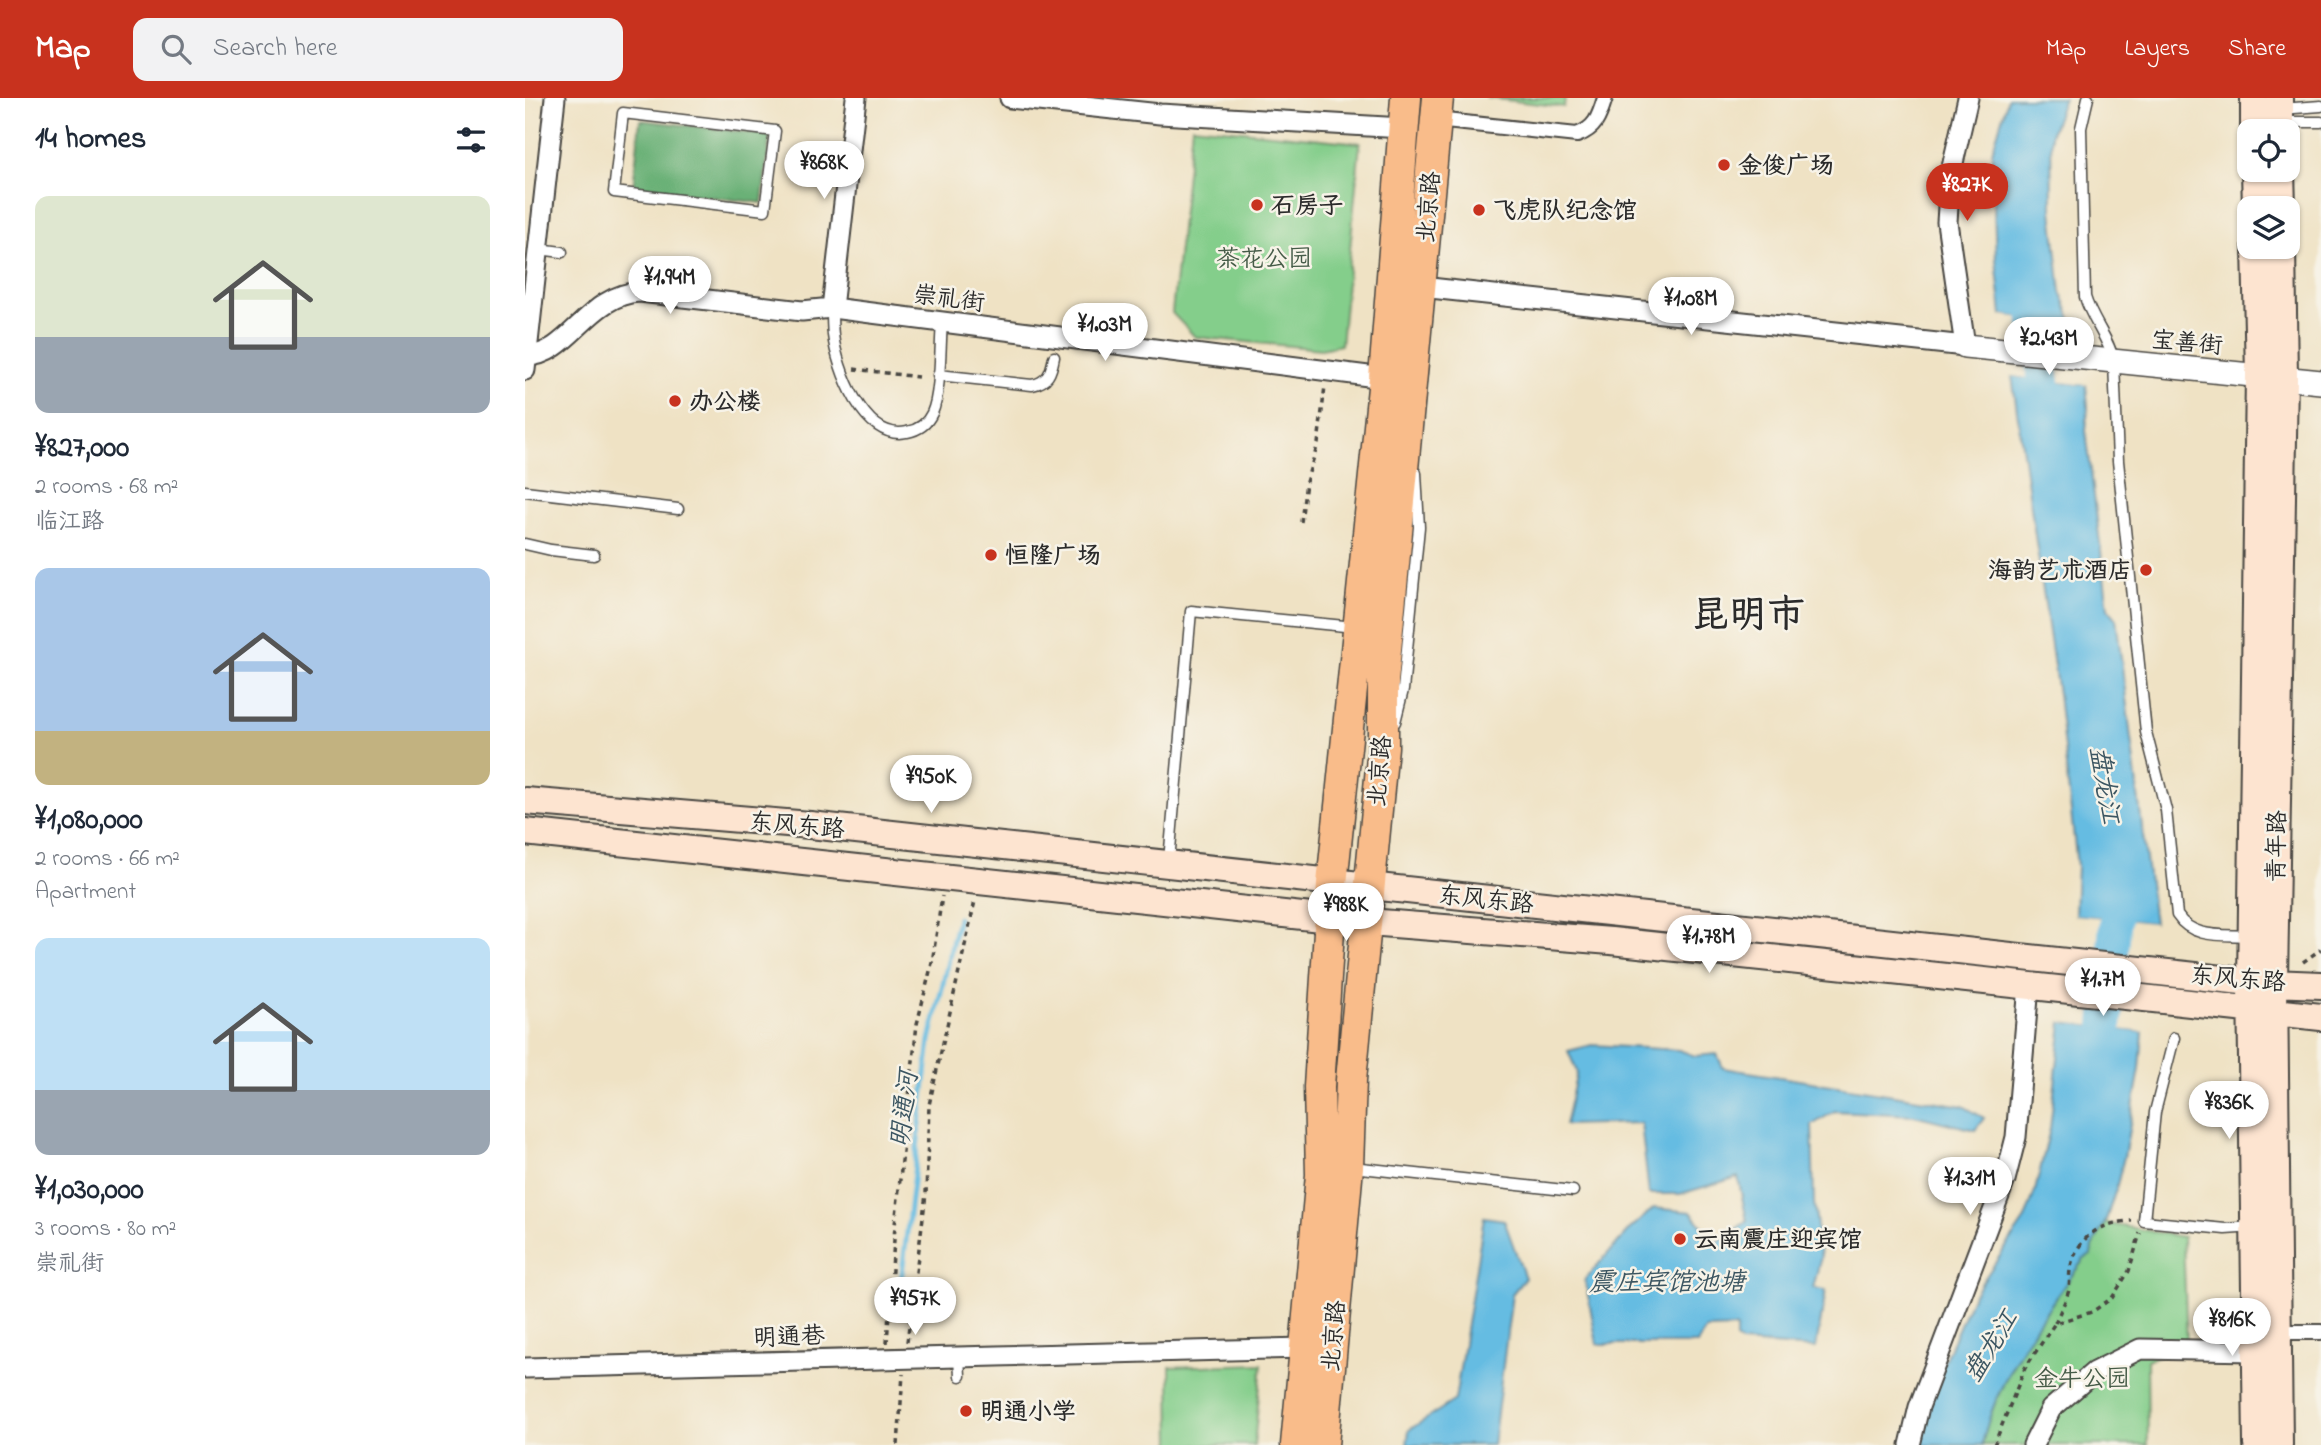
<!DOCTYPE html>
<meta charset="utf-8">
<style>
body{margin:0;font-family:"Indie Flower","LXGW WenKai TC",sans-serif;background:#f2f2f3;color:#1f2937;height:100vh;display:flex;flex-direction:column;font-size:26px;white-space:nowrap}
*{box-sizing:border-box;margin:0}
p{font-size:23px;color:#747a83}
.icon{flex:none;width:38px;height:38px;fill:none;stroke:currentColor;stroke-width:2;stroke-linecap:round;stroke-linejoin:round}
.map{position:relative;flex:1;overflow:hidden}
.side{display:flex;flex-direction:column;background:#fff;width:525px}
.side>*{flex:none}
.controls{position:absolute;left:1712px;top:21px;display:grid;gap:14px}
.controls a{display:grid;place-items:center;width:63px;height:63px;border-radius:14px;background:#fff;box-shadow:0 2px 5px #0004;font-size:35px}
.price{position:absolute;translate:-50% -60px;padding:0 16px;border-radius:24px;background:#fff;color:#222;font-size:23px;line-height:46px;filter:drop-shadow(0 2px 4px #0008)}
.price::after{content:'';position:absolute;left:50%;top:42px;width:21px;height:16px;margin-left:-10px;background:inherit;clip-path:polygon(0 0,100% 0,50% 100%)}
.price.on{background:#c8321e;color:#fff}
ul{padding:0;list-style:none}
li{display:grid;align-content:center;gap:14px;height:371px;padding:0 35px}
li span{display:grid;place-items:center;height:217px;border-radius:14px;color:#555}
li>.icon{margin-inline-start:auto}
span .icon{width:126px;height:126px;fill:#fffc;stroke-width:1}
li b{font-size:30px}
h2{display:flex;justify-content:space-between;align-items:center;height:84px;padding:0 35px;font-size:30px}
header{display:flex;align-items:center;gap:42px;box-sizing:border-box;height:98px;padding:0 35px;background:#c8321e;color:#fff}
header strong{font-size:33px}
nav{display:flex;gap:38px;margin-inline-start:auto;font-size:24px}
.search{width:490px;height:63px;background:#f2f2f3;display:flex;align-items:center;gap:18px;box-sizing:border-box;padding:0 24px;border-radius:14px;color:#747a83;font-size:26px}
main{display:flex;flex:1;min-height:0}
.map>svg:first-child{display:block}
</style>
<header>
<strong>Map</strong>
<div class="search"><svg class="icon" aria-label="search" viewBox="0 0 24 24"><circle cx="10" cy="10" r="6"/><path d="M15 15l6 6"/></svg>Search here</div>
<nav><a>Map</a><a>Layers</a><a>Share</a></nav>
</header>
<main>
<section class="side">
<h2>14 homes<svg class="icon" aria-label="filters" viewBox="0 0 24 24"><path d="M4 7h16M4 17h16"/><circle cx="9" cy="7" r="2"/><circle cx="15" cy="17" r="2"/></svg></h2>
<ul>
<li><span style="background:linear-gradient(#dfe7d0 65%,#9aa5b1 0)"><svg class="icon" aria-label="home" viewBox="0 0 24 24"><path d="M3 11l9-7 9 7M6 9v11h12V9"/></svg></span><div><b>¥827,000</b><p>2 rooms · 68 m²</p><p>临江路</p></div></li>
<li><span style="background:linear-gradient(#a9c7e8 75%,#c2b280 0)"><svg class="icon" aria-label="home" viewBox="0 0 24 24"><path d="M3 11l9-7 9 7M6 9v11h12V9"/></svg></span><div><b>¥1,080,000</b><p>2 rooms · 66 m²</p><p>Apartment</p></div></li>
<li><span style="background:linear-gradient(#bfe0f5 70%,#9aa5b1 0)"><svg class="icon" aria-label="home" viewBox="0 0 24 24"><path d="M3 11l9-7 9 7M6 9v11h12V9"/></svg></span><div><b>¥1,030,000</b><p>3 rooms · 80 m²</p><p>崇礼街</p></div></li>
</ul>
</section>
<div class="map">
<svg width="1796" height="1347" viewBox="0 0 1796 1347">
<rect width="100%" height="100%" fill="#f7f3e8"/>
<filter id="ink" filterUnits="userSpaceOnUse"><feTurbulence type="fractalNoise" baseFrequency=".0143" numOctaves="2"/><feDisplacementMap in="SourceGraphic" scale="14" xChannelSelector="R" yChannelSelector="G"/><feConvolveMatrix kernelMatrix="1 2 1 2 8 2 1 2 1" color-interpolation-filters="sRGB"/></filter>
<filter id="wash" filterUnits="userSpaceOnUse"><feTurbulence type="fractalNoise" baseFrequency=".00686" numOctaves="4" result="noise"/><feDisplacementMap in="SourceGraphic" scale="28" xChannelSelector="R" yChannelSelector="G"/><feGaussianBlur stdDeviation="1.57" result="paint"/><feColorMatrix in="noise" values="0 0 0 0 0 0 0 0 0 0 0 0 0 0 0 0 0 1.4 0 .05"/><feComposite in="paint" operator="in"/></filter>
<g filter="url(#wash)">
<rect width="100%" height="100%" fill="#efe2c4"/>
<path fill="#84ce8b" stroke="#587c5b" stroke-width="2" d="M 962,0 L 1040,0 L 1039,9 Z
M 667,28 L 835,45 L 816,247 L 796,251 L 670,239 L 647,215 Z
M 1580,1125 L 1658,1139 L 1662,1245 L 1622,1262 L 1623,1347 L 1457,1347 C 1471,1280 1519,1215 1559,1161 L 1566,1157 L 1567,1149 Z
M 737,1266 L 729,1347 L 646,1347 L 645,1269 Z"/>
<path fill="#6bb177" stroke="#4b6e51" stroke-width="2" d="M 115,22 L 245,37 L 237,105 L 108,90 Z"/>
<path fill="#65bce2" stroke="#487486" stroke-width="2" d="M 1483,0 L 1539,0 L 1526,36 L 1527,112 L 1536,194 L 1549,228 L 1477,217 L 1471,161 L 1467,54 Z
M 1487,278 L 1561,287 L 1563,309 L 1561,333 L 1583,510 L 1591,520 L 1629,825 L 1550,817 L 1552,768 L 1533,596 Z
M 1537,924 L 1618,934 L 1615,971 L 1599,1059 L 1591,1091 L 1580,1125 L 1567,1149 L 1566,1157 L 1559,1161 C 1518,1216 1471,1279 1457,1347 L 1391,1347 L 1399,1309 L 1447,1199 L 1500,1121 L 1510,1093 L 1525,1031 Z
M 1067,947 L 1154,952 L 1170,958 L 1192,956 L 1198,970 L 1438,1008 L 1459,1020 L 1450,1032 L 1389,1017 L 1310,1013 L 1287,1027 L 1289,1105 L 1296,1159 L 1288,1190 L 1301,1192 L 1291,1250 L 1216,1245 L 1211,1241 L 1211,1230 L 1181,1231 L 1172,1246 L 1072,1246 L 1060,1181 L 1105,1131 L 1129,1110 L 1166,1114 L 1191,1145 L 1222,1123 L 1213,1079 L 1155,1096 L 1124,1096 L 1116,1025 L 1040,1027 L 1052,974 L 1043,953 Z
M 959,1119 L 979,1122 L 1000,1180 L 987,1196 L 968,1347 L 882,1347 L 884,1332 L 930,1302 Z"/>
<path fill="#efe2c4" d="M 1477,217 L 1549,228 L 1550,231 L 1477,221 Z
M 1487,275 L 1560,283 L 1561,287 L 1487,278 Z
M 1550,817 L 1629,825 L 1629,828 L 1549,820 Z
M 1538,920 L 1619,931 L 1618,934 L 1537,924 Z"/>
<g fill="none" stroke-linecap="round" stroke-linejoin="round">
<path stroke="#65bce2" stroke-width="5" d="M 373,1209 L 405,942 L 433,820"/>
<path stroke="#65bce2" stroke-width="32" d="M 1503,181 L 1525,323
M 1577,972 L 1591,817 L 1590,780"/>
</g>
</g>
<g filter="url(#ink)">
<g fill="none" stroke-linecap="round" stroke-linejoin="round">
<defs>
<path id="service" d="M 1563,0 L 1556,30 L 1560,199 C 1567,223 1584,240 1589,264 L 1593,363 L 1621,634 L 1641,712 L 1652,817 C 1668,842 1699,836 1726,838
M 1756,11 L 1796,8
M 98,15 L 250,33 L 240,112 L 89,94 Z
M 1756,24 L 1796,24
M 14,151 L 37,154
M 307,210 C 307,219 307,228 308,237 C 312,270 339,344 382,334 C 393,332 402,326 407,315 C 416,296 415,247 417,224
M 413,277 L 507,287 C 523,284 526,275 529,259
M 0,393 L 153,411
M 0,446 L 26,452 L 69,457
M 870,624 L 878,592 L 894,429 L 891,375
M 644,763 L 666,513 L 830,529
M 1649,940 L 1630,1014 L 1619,1123 L 1700,1131 L 1729,1129
M 827,1069 L 1048,1093
M 434,1258 L 435,1278"/>
<path id="pedestrian" d="M 911,22 L 1052,37 C 1071,30 1074,19 1080,0
M 1752,1234 L 1796,1234"/>
<path id="minor" d="M 485,0 L 635,16 L 878,30
M 896,189 L 1440,248 L 1422,124 L 1425,78 L 1443,0
M 307,210 L 331,0
M 2,258 C 45,257 63,196 115,194 L 277,213 L 307,210 L 859,280
M 0,272 L 30,0
M 0,1270 L 780,1250
M 1385,1347 L 1394,1309 L 1480,1082 L 1491,1039 L 1504,888
M 1508,1347 L 1526,1311 L 1569,1274 L 1615,1251 L 1730,1253"/>
<path id="tertiary" d="M 1440,248 L 1796,284"/>
<path id="secondary" d="M 1729,0 L 1729,33
M 1755,0 L 1755,33
M 1730,72 L 1731,110
M 1756,72 L 1757,110
M 1731,149 L 1734,276 L 1726,884 L 1732,1347
M 0,703 L 285,727 L 1726,884 L 1796,887
M 0,734 L 805,821 L 1086,843 L 1796,919
M 1754,1347 L 1749,884 L 1759,279 L 1757,149"/>
<path id="primary" d="M 771,1347 L 796,1077 L 794,989 L 807,786 L 859,280 L 881,0
M 798,1347 L 823,1069 L 826,982 L 858,649 L 858,583 L 913,0"/>
</defs>
<use href="#service" stroke="#484642" stroke-width="13"/>
<use href="#pedestrian" stroke="#484642" stroke-width="18"/>
<use href="#minor" stroke="#484642" stroke-width="23"/>
<use href="#tertiary" stroke="#484642" stroke-width="26"/>
<use href="#secondary" stroke="#484642" stroke-width="30"/>
<use href="#primary" stroke="#484642" stroke-width="33"/>
<path stroke="#484642" stroke-width="3.5" stroke-dasharray="5 5" stroke-linecap="butt" d="M 329,271 L 393,279
M 776,424 L 781,384 L 793,346 L 800,288
M 1778,864 L 1796,851
M 1530,1225 C 1534,1215 1540,1205 1543,1195 C 1546,1187 1543,1177 1546,1168 C 1553,1138 1577,1124 1607,1123
M 382,1244 L 401,1096 L 404,1007 L 450,803
M 362,1245 L 370,1127 L 392,926 L 407,865 L 417,798
M 373,1347 L 378,1276
M 1469,1347 L 1500,1270 L 1530,1225 L 1567,1214 L 1587,1200 L 1604,1173 L 1615,1135"/>
<use href="#service" stroke="#fff" stroke-width="10"/>
<use href="#pedestrian" stroke="#fff" stroke-width="14"/>
<use href="#minor" stroke="#fff" stroke-width="19"/>
<use href="#tertiary" stroke="#fff" stroke-width="23"/>
<use href="#secondary" stroke="#fde4d0" stroke-width="26"/>
<use href="#primary" stroke="#f9bc8a" stroke-width="30"/>
</g>
</g>
<g fill="#c8321e" stroke="#f7f3e8" stroke-width="2.5">
<circle cx="1199" cy="67" r="7"/>
<circle cx="732" cy="107" r="7"/>
<circle cx="954" cy="112" r="7"/>
<circle cx="150" cy="303" r="7"/>
<circle cx="466" cy="457" r="7"/>
<circle cx="1621" cy="472" r="7"/>
<circle cx="1155" cy="1141" r="7"/>
<circle cx="441" cy="1313" r="7"/>
</g>
<g text-anchor="middle" stroke-width="5" stroke-linejoin="round" paint-order="stroke">
<g font-size="24" font-weight="bold" fill="#2b2b2b" stroke="#f7f3e8" text-anchor="start">
<text x="1213" y="75">金俊广场</text>
<text x="746" y="115">石房子</text>
<text x="968" y="120">飞虎队纪念馆</text>
<text x="164" y="311">办公楼</text>
<text x="480" y="465">恒隆广场</text>
<text x="1607" y="480" text-anchor="end">海韵艺术酒店</text>
<text x="1169" y="1149">云南震庄迎宾馆</text>
<text x="455" y="1321">明通小学</text>
</g>
<g font-size="24" fill="#2b2b2b" stroke="#f7f3e8">
<text transform="translate(903 109) rotate(-85)" y="8">北京路</text>
<text transform="translate(424 200) rotate(7)" y="8">崇礼街</text>
<text transform="translate(1662 244) rotate(5)" y="8">宝善街</text>
<text transform="translate(854 673) rotate(-85)" y="8">北京路</text>
<text transform="translate(272 727) rotate(5)" y="8">东风东路</text>
<text transform="translate(1751 748) rotate(-89)" y="8">青年路</text>
<text transform="translate(961 801) rotate(6)" y="8">东风东路</text>
<text transform="translate(1713 880) rotate(5)" y="8">东风东路</text>
<text transform="translate(264 1238) rotate(-2)" y="8">明通巷</text>
<text transform="translate(808 1238) rotate(-85)" y="8">北京路</text>
</g>
<g font-size="24" fill="#465c48" stroke="#f7f3e8">
<text x="739" y="168">茶花公园</text>
<text x="1557" y="1288">金牛公园</text>
</g>
<g font-size="26" font-style="italic" fill="#3c5662" stroke="#f7f3e8">
<text transform="translate(1581 687) rotate(81)" y="9">盘龙江</text>
<text transform="translate(378 1011) rotate(-83)" y="9">明通河</text>
<text x="1142" y="1192">震庄宾馆池塘</text>
<text transform="translate(1465 1247) rotate(-58)" y="9">盘龙江</text>
</g>
<g font-size="38" font-weight="bold" fill="#2b2b2b" stroke="#f7f3e8">
<text x="1223" y="528">昆明市</text>
</g>
</g>
</svg>
<div class="controls">
<a><svg class="icon" aria-label="locate" viewBox="0 0 24 24"><circle cx="12" cy="12" r="6"/><path d="M12 2v4M12 18v4M2 12h4M18 12h4"/></svg></a>
<a><svg class="icon" aria-label="layers" viewBox="0 0 24 24"><path d="M12 4l9 5-9 5-9-5zM3 14l9 5 9-5"/></svg></a>
</div>
<b class="price" style="left:299px;top:103px">¥868K</b>
<b class="price on" style="left:1442px;top:125px">¥827K</b>
<b class="price" style="left:145px;top:218px">¥1.94M</b>
<b class="price" style="left:1166px;top:239px">¥1.08M</b>
<b class="price" style="left:580px;top:265px">¥1.03M</b>
<b class="price" style="left:1524px;top:279px">¥2.43M</b>
<b class="price" style="left:406px;top:717px">¥950K</b>
<b class="price" style="left:821px;top:845px">¥988K</b>
<b class="price" style="left:1184px;top:877px">¥1.78M</b>
<b class="price" style="left:1578px;top:920px">¥1.7M</b>
<b class="price" style="left:1704px;top:1043px">¥836K</b>
<b class="price" style="left:1445px;top:1119px">¥1.31M</b>
<b class="price" style="left:390px;top:1239px">¥957K</b>
<b class="price" style="left:1707px;top:1260px">¥816K</b>
</div>
</main>
